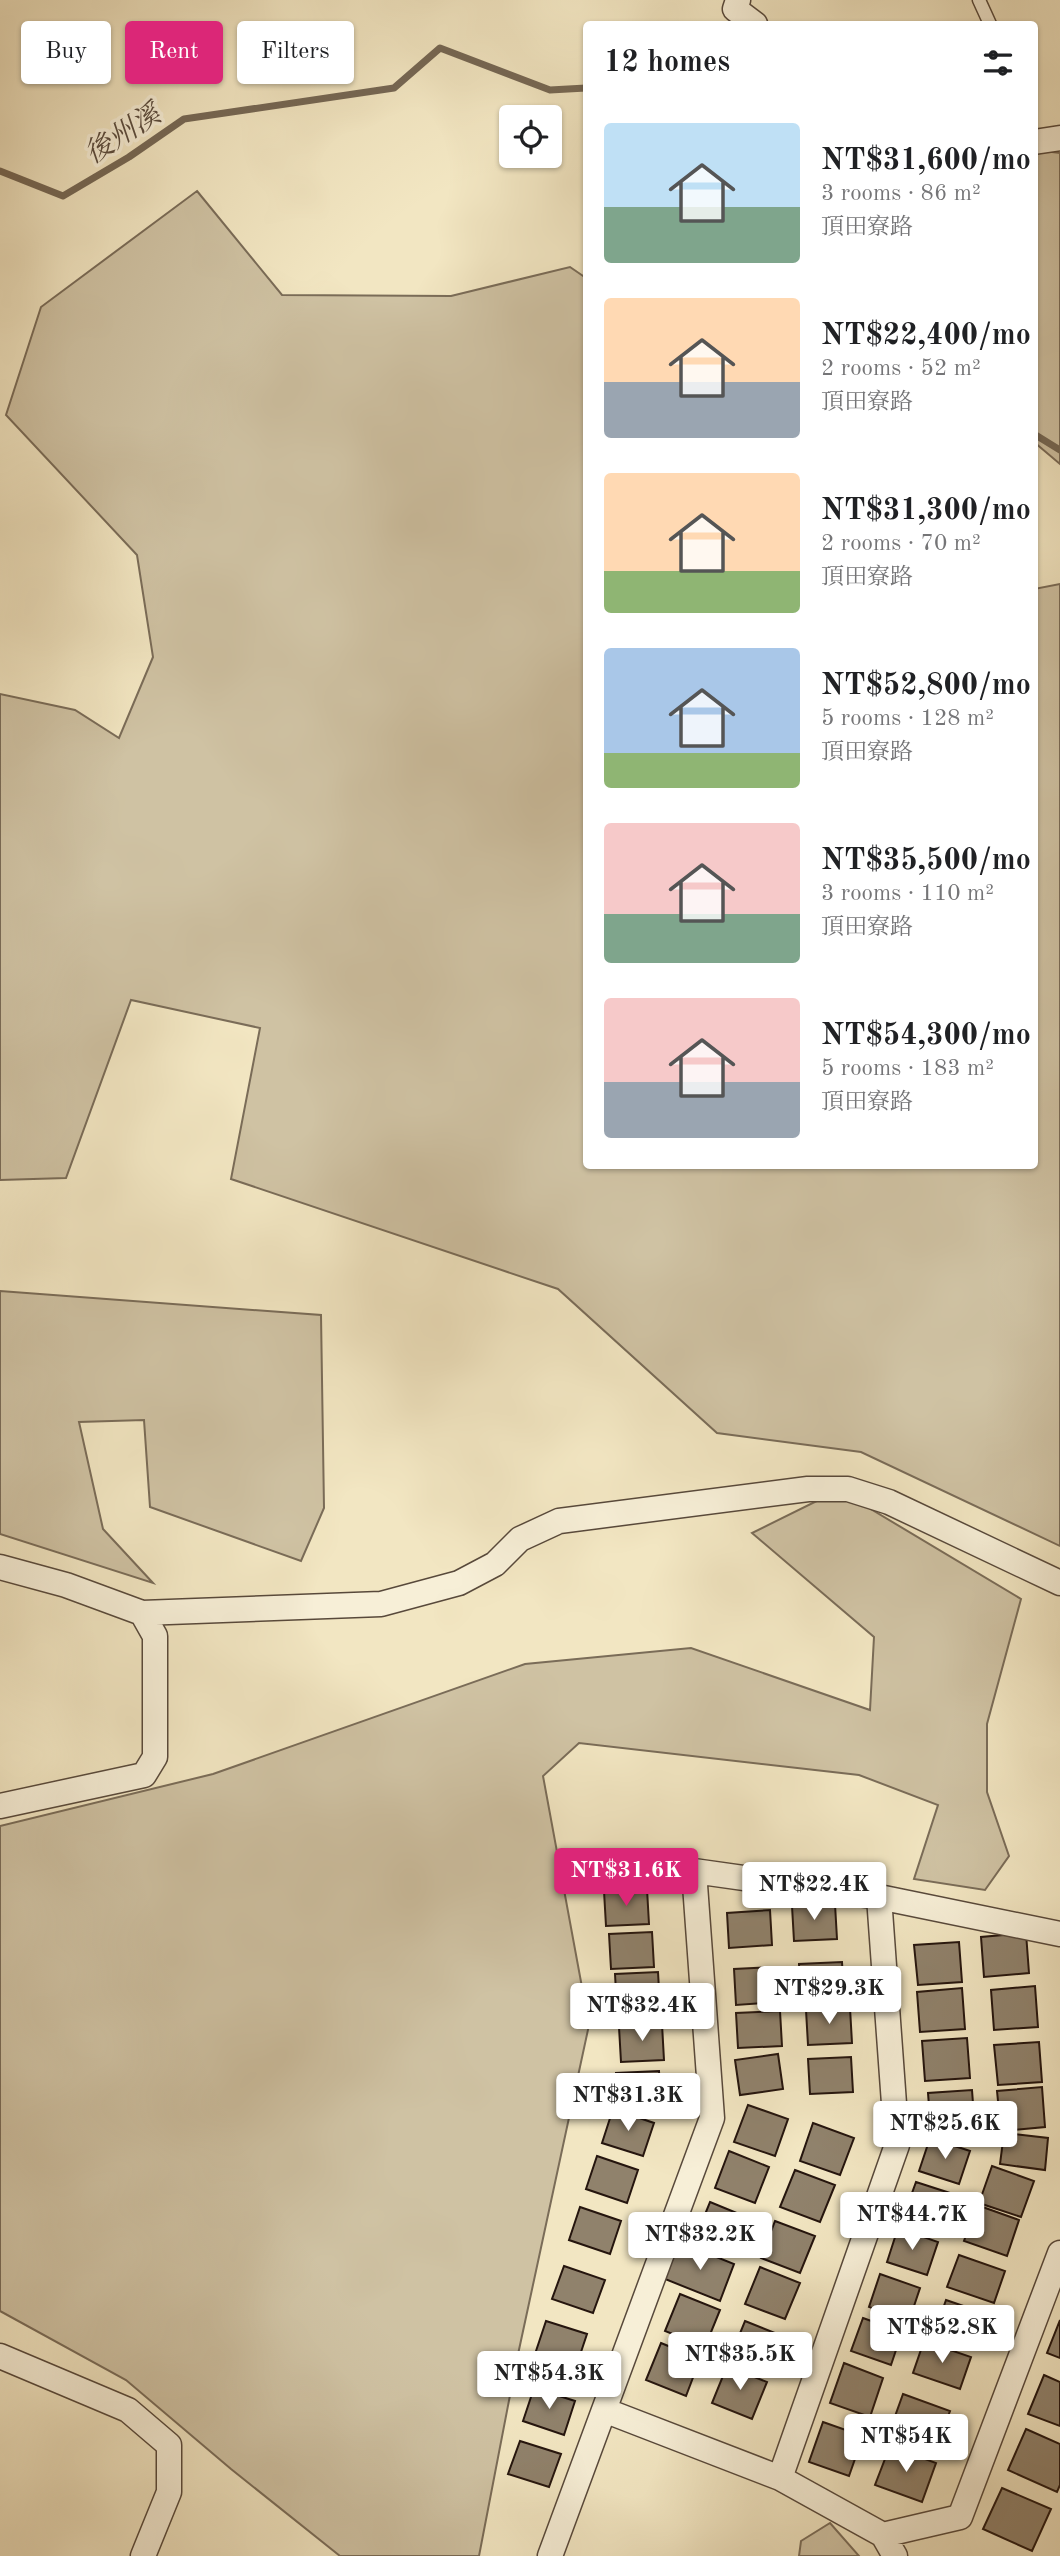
<!DOCTYPE html>
<meta charset="utf-8">
<style>
body{margin:0;font-family:"Old Standard TT","Noto Serif TC",serif;background:#f6f6f6;color:#202124;height:100vh;display:flex;flex-direction:column;font-size:26px;white-space:nowrap}
*{box-sizing:border-box;margin:0}
p{font-size:23px;color:#757577}
.icon{flex:none;width:38px;height:38px;fill:none;stroke:currentColor;stroke-width:2;stroke-linecap:round;stroke-linejoin:round}
.map{position:relative;flex:1;overflow:hidden}
.sheet{position:absolute;left:583px;top:21px;width:455px;height:1148px;display:flex;flex-direction:column;background:#fff;border-radius:7px;box-shadow:0 2px 5px #0004}
.sheet>*{flex:none}
.hud{position:absolute;left:21px;top:21px;width:457px;height:63px;display:flex;gap:14px}
.fabs{position:absolute;left:499px;top:105px;display:grid;gap:14px}
.fabs a{display:grid;place-items:center;width:63px;height:63px;border-radius:7px;background:#fff;box-shadow:0 2px 5px #0004;font-size:35px}
.price{position:absolute;translate:-50% -60px;padding:0 16px;border-radius:7px;background:#fff;color:#222;font-size:23px;line-height:46px;filter:drop-shadow(0 2px 4px #0008)}
.price::after{content:'';position:absolute;left:50%;top:42px;width:21px;height:16px;margin-left:-10px;background:inherit;clip-path:polygon(0 0,100% 0,50% 100%)}
.price.on{background:#db2777;color:#fff}
ul{padding:0;list-style:none}
li{display:flex;align-items:center;gap:21px;height:175px;padding:0 21px}
li span{display:grid;place-items:center;flex:none;width:196px;height:140px;border-radius:7px;color:#555}
li>.icon{margin-inline-start:auto}
span .icon{width:84px;height:84px;fill:#fffc;stroke-width:1}
li b{font-size:30px}
h2{display:flex;justify-content:space-between;align-items:center;height:84px;padding:0 21px;font-size:30px}
.pill{padding:0 24px;border-radius:7px;background:#fff;box-shadow:0 2px 5px #0004;font-size:24px;line-height:63px}
.pill.on{background:#db2777;color:#fff}
.map>svg:first-child{display:block}
</style>
<div class="map">
<svg width="1060" height="2556" viewBox="0 0 1060 2556">
<rect width="100%" height="100%" fill="#f2e6c2"/>
<filter id="stains"><feTurbulence type="fractalNoise" baseFrequency=".00286" numOctaves="4"/><feColorMatrix values="0 0 0 0 .2 0 0 0 0 .09 0 0 0 0 .02 0 0 0 .5 -.17"/></filter>
<radialGradient id="worn" r=".72"><stop offset=".6" stop-color="#630" stop-opacity="0"/><stop offset="1" stop-color="#630" stop-opacity=".3"/></radialGradient>
<path fill="#cfc2a3" stroke="#7a6c58" stroke-width="2" d="M 1044,151 L 1060,153 L 1060,464 L 1034,442 L 1034,153 Z
M 197,191 L 282,295 L 451,296 L 570,267 L 586,278 L 586,1166 L 1034,1166 L 1034,589 L 1060,584 L 1060,1546 L 861,1452 L 717,1433 L 558,1289 L 231,1179 L 260,1028 L 131,1000 L 66,1178 L 0,1180 L 0,694 L 75,710 L 119,738 L 153,657 L 137,555 L 6,415 L 41,307 Z
M 0,1291 L 321,1315 L 324,1508 L 301,1561 L 150,1507 L 144,1420 L 79,1422 L 103,1529 L 153,1583 L 0,1534 Z
M 839,1490 L 1021,1599 L 987,1724 L 987,1792 L 1009,1856 L 985,1890 L 914,1879 L 938,1805 L 859,1775 L 579,1743 L 543,1776 L 589,2025 L 517,2359 L 479,2556 L 340,2556 L 231,2469 L 126,2380 L 0,2311 L 0,1826 L 213,1774 L 525,1664 L 691,1648 L 870,1710 L 874,1637 L 752,1533 Z
M 830,2523 L 859,2556 L 799,2556 L 801,2541 Z"/>
<g fill="none" stroke-linecap="round" stroke-linejoin="round">
<path stroke="#766855" stroke-width="7" d="M 0,171 L 63,196 L 129,157 L 184,119 L 394,88 L 440,48 L 550,90 L 586,88
M 1034,434 L 1060,450"/>
</g>
<path fill="#90826c" stroke="#25150e" stroke-width="2" d="M 647,1889 L 649,1924 L 606,1926 L 604,1891 Z
M 835,1904 L 837,1939 L 794,1941 L 792,1906 Z
M 770,1910 L 772,1945 L 729,1948 L 727,1913 Z
M 652,1932 L 654,1967 L 611,1969 L 609,1934 Z
M 1026,1933 L 1029,1973 L 984,1977 L 981,1937 Z
M 959,1942 L 962,1982 L 918,1985 L 914,1945 Z
M 842,1962 L 844,1997 L 801,1999 L 799,1964 Z
M 777,1967 L 779,2002 L 736,2005 L 734,1969 Z
M 658,1972 L 660,2007 L 617,2010 L 615,1974 Z
M 1035,1986 L 1038,2027 L 994,2030 L 991,1990 Z
M 962,1988 L 965,2029 L 920,2032 L 917,1992 Z
M 850,2008 L 852,2043 L 808,2045 L 806,2010 Z
M 780,2011 L 782,2046 L 738,2048 L 736,2013 Z
M 662,2024 L 664,2060 L 621,2062 L 619,2027 Z
M 967,2038 L 970,2078 L 925,2081 L 922,2041 Z
M 1039,2042 L 1042,2082 L 998,2085 L 994,2045 Z
M 778,2054 L 783,2089 L 740,2095 L 735,2060 Z
M 851,2057 L 853,2092 L 810,2094 L 808,2059 Z
M 659,2071 L 661,2106 L 618,2108 L 616,2073 Z
M 1042,2087 L 1045,2127 L 1001,2131 L 997,2091 Z
M 972,2090 L 975,2130 L 931,2133 L 928,2093 Z
M 748,2105 L 788,2119 L 775,2156 L 734,2142 Z
M 613,2109 L 654,2123 L 643,2156 L 602,2143 Z
M 813,2123 L 854,2138 L 840,2175 L 800,2161 Z
M 1004,2133 L 1048,2138 L 1045,2170 L 1000,2164 Z
M 930,2138 L 970,2151 L 959,2184 L 919,2171 Z
M 729,2151 L 769,2167 L 755,2203 L 715,2188 Z
M 597,2156 L 638,2170 L 627,2203 L 586,2189 Z
M 992,2166 L 1034,2181 L 1021,2217 L 979,2203 Z
M 795,2170 L 835,2185 L 820,2222 L 780,2207 Z
M 916,2182 L 956,2195 L 944,2228 L 904,2215 Z
M 710,2202 L 749,2218 L 734,2254 L 695,2239 Z
M 977,2205 L 1019,2220 L 1007,2256 L 964,2241 Z
M 580,2207 L 621,2221 L 610,2254 L 569,2240 Z
M 775,2221 L 815,2236 L 800,2273 L 761,2258 Z
M 898,2228 L 938,2242 L 927,2275 L 887,2262 Z
M 679,2242 L 734,2264 L 720,2301 L 665,2279 Z
M 959,2255 L 1005,2271 L 994,2303 L 947,2287 Z
M 564,2266 L 605,2280 L 593,2313 L 552,2299 Z
M 760,2267 L 800,2283 L 785,2319 L 745,2304 Z
M 880,2274 L 920,2288 L 909,2321 L 869,2307 Z
M 680,2294 L 720,2310 L 705,2347 L 665,2331 Z
M 946,2300 L 993,2316 L 982,2348 L 935,2332 Z
M 863,2318 L 902,2332 L 891,2365 L 851,2351 Z
M 1060,2320 L 1060,2358 L 1047,2353 Z
M 546,2321 L 587,2334 L 576,2367 L 535,2354 Z
M 745,2321 L 785,2337 L 770,2373 L 730,2358 Z
M 924,2341 L 971,2357 L 960,2389 L 913,2373 Z
M 661,2343 L 700,2359 L 686,2396 L 646,2380 Z
M 844,2363 L 883,2378 L 870,2417 L 830,2403 Z
M 727,2366 L 767,2382 L 752,2419 L 712,2403 Z
M 1044,2375 L 1060,2382 L 1060,2426 L 1028,2414 Z
M 534,2388 L 575,2401 L 564,2435 L 523,2421 Z
M 903,2394 L 950,2411 L 935,2450 L 889,2433 Z
M 823,2422 L 863,2436 L 849,2476 L 809,2462 Z
M 1026,2429 L 1060,2444 L 1060,2485 L 1057,2492 L 1008,2470 Z
M 520,2441 L 561,2454 L 549,2487 L 508,2474 Z
M 890,2446 L 936,2463 L 922,2502 L 875,2485 Z
M 1002,2488 L 1051,2509 L 1032,2551 L 983,2529 Z"/>
<g fill="none" stroke-linecap="round" stroke-linejoin="round">
<defs>
<path id="service" d="M 979,0 L 990,24"/>
<path id="minor" d="M 738,0 L 735,9 L 755,24
M 1034,142 L 1060,138
M 0,1567 L 66,1585 L 142,1613 L 155,1636 L 155,1757 L 144,1775 L 0,1806
M 142,1613 L 381,1604 L 459,1583 L 495,1564 L 520,1539 L 559,1521 L 808,1489 L 848,1489 L 889,1502 L 1060,1583
M 600,1867 L 694,1871
M 0,2356 L 128,2410 L 169,2445 L 169,2492 L 143,2556
M 604,2410 L 780,2478 L 883,2535 L 895,2556
M 780,2478 L 897,2145 L 879,1897
M 883,2535 L 960,2517 L 1060,2253
M 550,2556 L 712,2118 L 694,1871 L 879,1897 L 1060,1934"/>
</defs>
<use href="#service" stroke="#58493b" stroke-width="15"/>
<use href="#minor" stroke="#58493b" stroke-width="27"/>
<use href="#service" stroke="#f7efd7" stroke-width="12"/>
<use href="#minor" stroke="#f7efd7" stroke-width="24"/>
</g>
<g text-anchor="middle" stroke-width="7" stroke-linejoin="round" paint-order="stroke">
<g font-size="28" font-style="italic" fill="#5b4c3e" stroke="#f7efd7">
<text transform="translate(122 133) rotate(-33)" y="10">後州溪</text>
</g>
</g>
<rect width="100%" height="100%" filter="url(#stains)"/>
<rect width="100%" height="100%" fill="url(#worn)"/>
</svg>
<div class="fabs">
<a><svg class="icon" aria-label="locate" viewBox="0 0 24 24"><circle cx="12" cy="12" r="6"/><path d="M12 2v4M12 18v4M2 12h4M18 12h4"/></svg></a>
</div>
<b class="price on" style="left:626px;top:1908px">NT$31.6K</b>
<b class="price" style="left:814px;top:1922px">NT$22.4K</b>
<b class="price" style="left:829px;top:2026px">NT$29.3K</b>
<b class="price" style="left:642px;top:2043px">NT$32.4K</b>
<b class="price" style="left:628px;top:2133px">NT$31.3K</b>
<b class="price" style="left:945px;top:2161px">NT$25.6K</b>
<b class="price" style="left:912px;top:2252px">NT$44.7K</b>
<b class="price" style="left:700px;top:2272px">NT$32.2K</b>
<b class="price" style="left:942px;top:2365px">NT$52.8K</b>
<b class="price" style="left:740px;top:2392px">NT$35.5K</b>
<b class="price" style="left:549px;top:2411px">NT$54.3K</b>
<b class="price" style="left:906px;top:2474px">NT$54K</b>
<div class="hud">
<a class="pill">Buy</a>
<a class="pill on">Rent</a>
<a class="pill">Filters</a>
</div>
<section class="sheet">
<h2>12 homes<svg class="icon" aria-label="filters" viewBox="0 0 24 24"><path d="M4 7h16M4 17h16"/><circle cx="9" cy="7" r="2"/><circle cx="15" cy="17" r="2"/></svg></h2>
<ul>
<li><span style="background:linear-gradient(#bfe0f5 60%,#7fa58c 0)"><svg class="icon" aria-label="home" viewBox="0 0 24 24"><path d="M3 11l9-7 9 7M6 9v11h12V9"/></svg></span><div><b>NT$31,600/mo</b><p>3 rooms · 86 m²</p><p>頂田寮路</p></div></li>
<li><span style="background:linear-gradient(#ffd9b3 60%,#9aa5b1 0)"><svg class="icon" aria-label="home" viewBox="0 0 24 24"><path d="M3 11l9-7 9 7M6 9v11h12V9"/></svg></span><div><b>NT$22,400/mo</b><p>2 rooms · 52 m²</p><p>頂田寮路</p></div></li>
<li><span style="background:linear-gradient(#ffd9b3 70%,#8fb573 0)"><svg class="icon" aria-label="home" viewBox="0 0 24 24"><path d="M3 11l9-7 9 7M6 9v11h12V9"/></svg></span><div><b>NT$31,300/mo</b><p>2 rooms · 70 m²</p><p>頂田寮路</p></div></li>
<li><span style="background:linear-gradient(#a9c7e8 75%,#8fb573 0)"><svg class="icon" aria-label="home" viewBox="0 0 24 24"><path d="M3 11l9-7 9 7M6 9v11h12V9"/></svg></span><div><b>NT$52,800/mo</b><p>5 rooms · 128 m²</p><p>頂田寮路</p></div></li>
<li><span style="background:linear-gradient(#f6c9c9 65%,#7fa58c 0)"><svg class="icon" aria-label="home" viewBox="0 0 24 24"><path d="M3 11l9-7 9 7M6 9v11h12V9"/></svg></span><div><b>NT$35,500/mo</b><p>3 rooms · 110 m²</p><p>頂田寮路</p></div></li>
<li><span style="background:linear-gradient(#f6c9c9 60%,#9aa5b1 0)"><svg class="icon" aria-label="home" viewBox="0 0 24 24"><path d="M3 11l9-7 9 7M6 9v11h12V9"/></svg></span><div><b>NT$54,300/mo</b><p>5 rooms · 183 m²</p><p>頂田寮路</p></div></li>
</ul>
</section>
</div>
